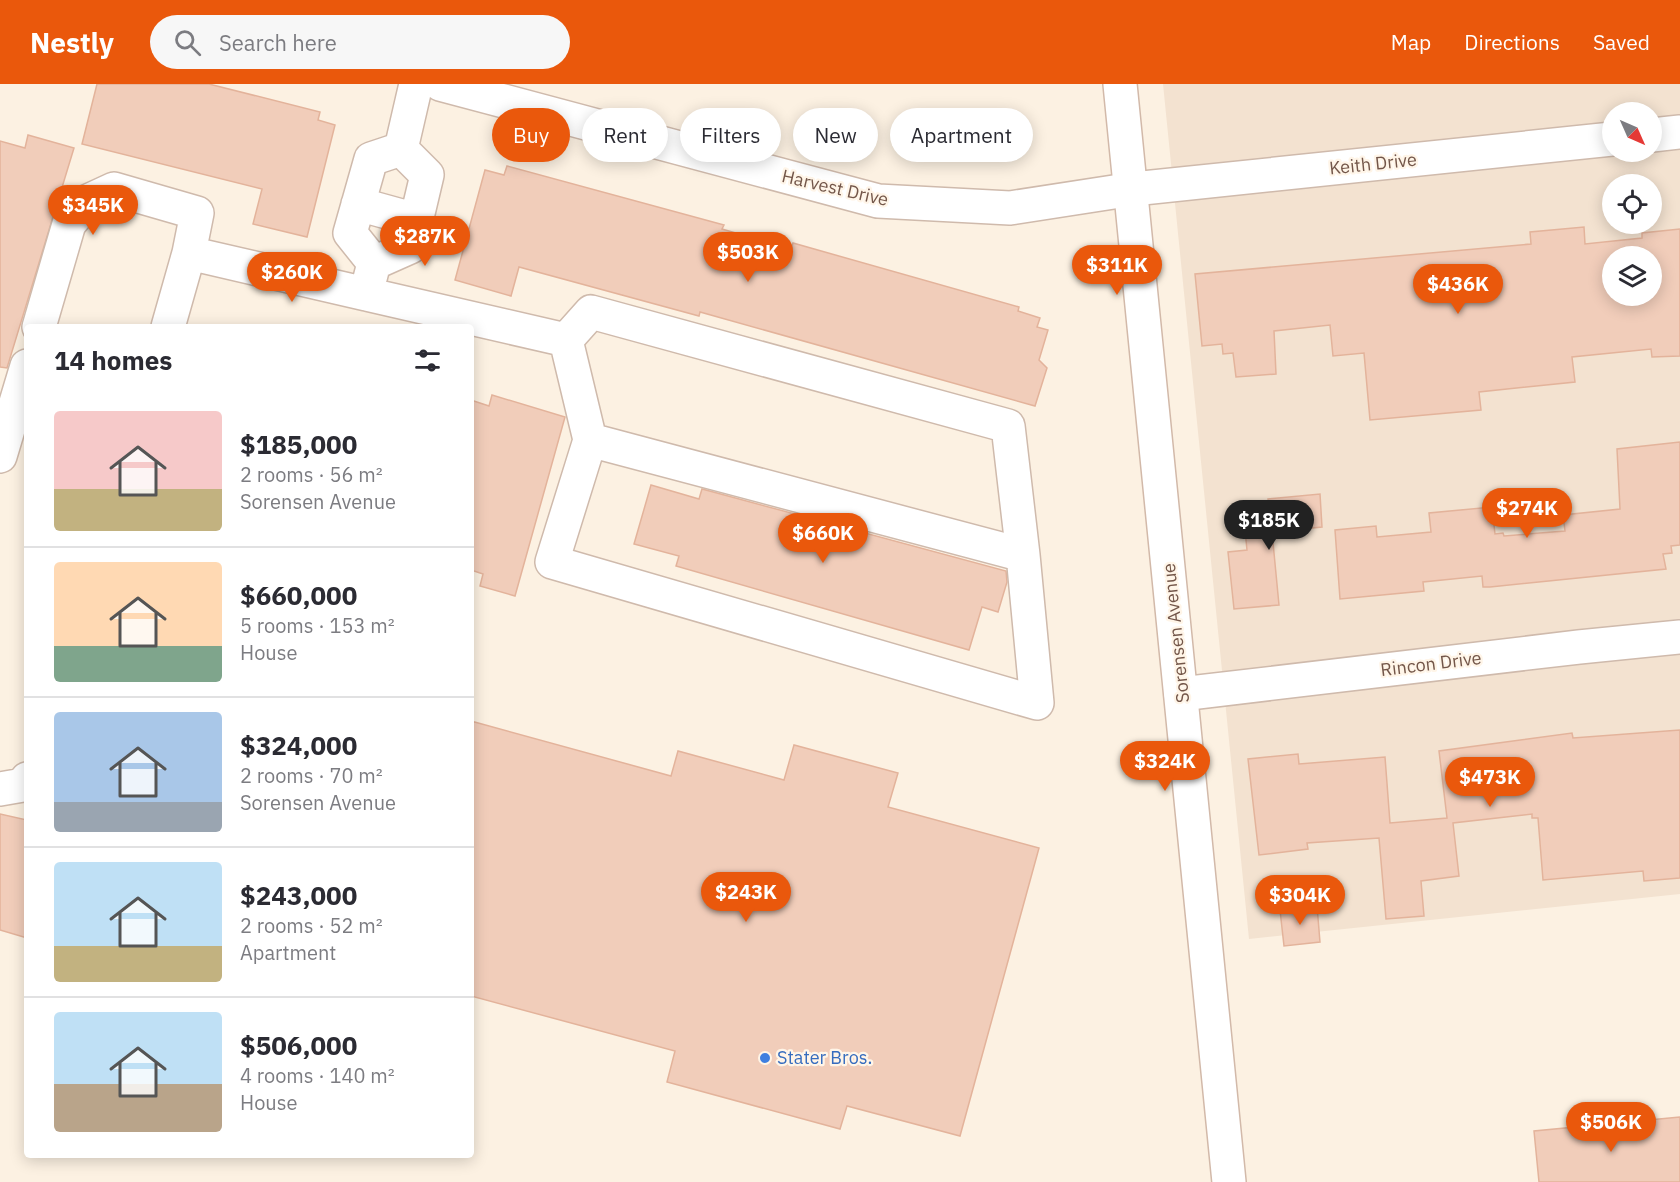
<!DOCTYPE html>
<meta charset="utf-8">
<style>
body{margin:0;font-family:"IBM Plex Sans",sans-serif;background:#f7f7f7;color:#2b2b33;height:100vh;display:flex;flex-direction:column;font-size:22px;white-space:nowrap}
*{box-sizing:border-box;margin:0}
p{font-size:20px;color:#7c7c81}
.icon{flex:none;width:33px;height:33px;fill:none;stroke:currentColor;stroke-width:2;stroke-linecap:round;stroke-linejoin:round}
.map{position:relative;flex:1;overflow:hidden}
.panel{position:absolute;left:24px;top:240px;width:450px;height:834px;display:flex;flex-direction:column;background:#fff;border-radius:6px;box-shadow:0 3px 15px #0003}
.panel>*{flex:none}
.banner{position:absolute;left:492px;top:24px;width:570px;height:54px;display:flex;gap:12px}
.needle{width:39px;rotate:135deg}
.controls{position:absolute;left:1602px;top:18px;display:grid;gap:12px}
.controls a{display:grid;place-items:center;width:60px;height:60px;border-radius:50%;background:#fff;box-shadow:0 3px 15px #0003;font-size:30px}
.price{position:absolute;translate:-50% -51px;padding:0 14px;border-radius:21px;background:#ea580c;color:#fff;font-size:20px;line-height:39px;filter:drop-shadow(0 2px 3px #0008)}
.price::after{content:'';position:absolute;left:50%;top:36px;width:18px;height:14px;margin-left:-9px;background:inherit;clip-path:polygon(0 0,100% 0,50% 100%)}
.price.selected{background:#222;color:#fff}
ul{padding:0;list-style:none}
li{display:flex;align-items:center;gap:18px;height:150px;padding:0 30px}
li+li{border-top:2px solid #e1e1e2}
li span{display:grid;place-items:center;flex:none;width:168px;height:120px;border-radius:6px;color:#555}
li>.icon{margin-inline-start:auto}
span .icon{width:72px;height:72px;fill:#fffc;stroke-width:1}
li b{font-size:26px}
h2{display:flex;justify-content:space-between;align-items:center;height:72px;padding:0 30px;font-size:26px}
.pill{padding:0 21px;border-radius:27px;background:#fff;box-shadow:0 3px 15px #0003;font-size:21px;line-height:54px}
.pill.selected{background:#ea580c;color:#fff}
header{display:flex;align-items:center;gap:36px;box-sizing:border-box;height:84px;padding:0 30px;background:#ea580c;color:#fff}
header strong{font-size:28px}
nav{display:flex;gap:33px;margin-inline-start:auto;font-size:21px}
.search{width:420px;height:54px;background:#f7f7f7;display:flex;align-items:center;gap:15px;box-sizing:border-box;padding:0 21px;border-radius:33px;color:#7c7c81;font-size:22px}
.map>svg:first-child{display:block}
</style>
<header>
<strong>Nestly</strong>
<div class="search"><svg class="icon" aria-label="search" viewBox="0 0 24 24"><circle cx="10" cy="10" r="6"/><path d="M15 15l6 6"/></svg>Search here</div>
<nav><a>Map</a><a>Directions</a><a>Saved</a></nav>
</header>
<div class="map">
<svg width="1680" height="1098" viewBox="0 0 1680 1098">
<rect width="100%" height="100%" fill="#fcf1e2"/>
<path fill="#f3e2d0" fill-rule="evenodd" d="M 1163,0 L 1680,0 L 1680,810 L 1249,855 ZM 1612,28 L 1652,28 L 1652,68 L 1612,68 ZM 1612,100 L 1652,100 L 1652,140 L 1612,140 ZM 1612,172 L 1652,172 L 1652,212 L 1612,212 Z"/>
<path fill="#f1cdba" stroke="#e3b39b" stroke-width="1.5" fill-rule="evenodd" d="M 97,0 L 209,0 L 320,28 L 318,36 L 335,41 L 307,153 L 253,140 L 262,105 L 82,60 Z
M 28,51 L 74,64 L 7,284 L 0,283 L 0,57 L 25,64 Z
M 507,82 L 724,141 L 722,145 L 791,165 L 793,159 L 1019,223 L 1018,227 L 1040,234 L 1037,243 L 1048,246 L 1039,276 L 1047,284 L 1035,322 L 700,228 L 699,232 L 519,183 L 511,212 L 455,196 L 485,86 L 504,91 Z
M 1584,143 L 1585,160 L 1642,154 L 1642,149 L 1680,145 L 1680,272 L 1652,273 L 1651,265 L 1572,273 L 1575,298 L 1479,308 L 1481,326 L 1370,336 L 1364,269 L 1333,272 L 1330,241 L 1274,247 L 1276,290 L 1236,293 L 1233,269 L 1223,270 L 1222,260 L 1202,262 L 1195,190 L 1531,160 L 1530,148 ZM 1612,172 L 1652,172 L 1652,212 L 1612,212 Z
M 492,311 L 565,333 L 515,512 L 480,502 L 483,490 L 471,486 L 471,316 L 489,322 Z
M 1680,358 L 1680,461 L 1671,462 L 1672,469 L 1663,470 L 1666,485 L 1490,503 L 1483,503 L 1482,492 L 1423,498 L 1424,507 L 1340,515 L 1335,446 L 1376,442 L 1377,453 L 1431,448 L 1429,429 L 1492,423 L 1495,450 L 1503,449 L 1504,452 L 1565,447 L 1563,431 L 1620,425 L 1617,365 Z
M 651,401 L 699,415 L 702,405 L 1006,487 L 1007,498 L 998,528 L 982,523 L 969,566 L 676,482 L 679,472 L 634,460 Z
M 1320,410 L 1322,443 L 1272,448 L 1279,521 L 1234,525 L 1228,468 L 1247,466 L 1245,446 L 1270,443 L 1268,415 Z
M 471,637 L 671,692 L 678,667 L 784,696 L 794,661 L 898,689 L 888,723 L 1039,764 L 960,1052 L 847,1022 L 840,1045 L 667,998 L 675,967 L 471,912 Z
M 1680,646 L 1680,794 L 1644,797 L 1643,787 L 1543,796 L 1538,734 L 1532,734 L 1532,730 L 1453,739 L 1459,792 L 1421,797 L 1424,832 L 1386,835 L 1379,754 L 1307,759 L 1308,765 L 1259,771 L 1248,675 L 1298,670 L 1299,680 L 1385,673 L 1390,739 L 1447,734 L 1439,667 L 1572,649 L 1573,654 Z
M 0,730 L 27,736 L 27,854 L 0,846 Z
M 1317,822 L 1320,858 L 1284,862 L 1280,826 Z
M 1680,1033 L 1680,1098 L 1539,1098 L 1534,1047 Z"/>
<g fill="none" stroke-linecap="round" stroke-linejoin="round">
<defs>
<path id="street" d="M 440,0 L 878,117 L 1010,124 L 1133,105 L 1612,55
M 1652,51 L 1680,48
M 401,65 L 416,0
M 358,120 L 416,136
M 374,179 L 350,149 L 371,75 L 401,65
M 366,210 L 566,256 L 590,356 L 1023,471 L 1008,342 L 591,228 L 566,256
M 39,243 L 69,140 L 88,117 L 114,105 L 197,129 L 189,169
M 168,243 L 189,169 L 366,210 L 374,179 L 410,163 L 427,91 L 401,65
M 590,356 L 552,478 L 1037,619 L 1023,471
M 0,372 L 27,282
M 1181,610 L 1579,563 L 1680,553
M 0,705 L 23,701 L 27,695"/>
<path id="secondary" d="M 1120,0 L 1229,1098"/>
</defs>
<use href="#street" stroke="#cfbaac" stroke-width="36"/>
<use href="#secondary" stroke="#d2b9a9" stroke-width="36"/>
<use href="#street" stroke="#fff" stroke-width="33"/>
<use href="#secondary" stroke="#fff" stroke-width="33"/>
</g>
<circle fill="#3f7fe0" stroke="#fff5e8" stroke-width="2" cx="765" cy="974" r="6"/>
<g text-anchor="middle" stroke-width="4.5" stroke-linejoin="round" paint-order="stroke">
<g font-size="18" fill="#735649" stroke="#fff5e8">
<text transform="translate(1373 80) rotate(-6)" y="6">Keith Drive</text>
<text transform="translate(835 104) rotate(13)" y="6">Harvest Drive</text>
<text transform="translate(1176 549) rotate(-96)" y="6">Sorensen Avenue</text>
<text transform="translate(1431 580) rotate(-7)" y="6">Rincon Drive</text>
</g>
<g font-size="18" fill="#366cbe" stroke="#fff5e8" text-anchor="start">
<text x="777" y="980">Stater Bros.</text>
</g>
</g>
</svg>
<div class="controls">
<a><svg class="needle" viewBox="-14 -14 28 28"><path d="M0-13l5 13h-10z" fill="#e53935"/><path d="M0 13l5-13h-10z" fill="#7c7c81"/></svg></a>
<a><svg class="icon" aria-label="locate" viewBox="0 0 24 24"><circle cx="12" cy="12" r="6"/><path d="M12 2v4M12 18v4M2 12h4M18 12h4"/></svg></a>
<a><svg class="icon" aria-label="layers" viewBox="0 0 24 24"><path d="M12 4l9 5-9 5-9-5zM3 14l9 5 9-5"/></svg></a>
</div>
<b class="price" style="left:93px;top:152px">$345K</b>
<b class="price" style="left:425px;top:183px">$287K</b>
<b class="price" style="left:748px;top:199px">$503K</b>
<b class="price" style="left:1117px;top:212px">$311K</b>
<b class="price" style="left:292px;top:219px">$260K</b>
<b class="price" style="left:1458px;top:231px">$436K</b>
<b class="price" style="left:1527px;top:455px">$274K</b>
<b class="price selected" style="left:1269px;top:467px">$185K</b>
<b class="price" style="left:823px;top:480px">$660K</b>
<b class="price" style="left:1165px;top:708px">$324K</b>
<b class="price" style="left:1490px;top:724px">$473K</b>
<b class="price" style="left:746px;top:839px">$243K</b>
<b class="price" style="left:1300px;top:842px">$304K</b>
<b class="price" style="left:1611px;top:1069px">$506K</b>
<div class="banner">
<a class="pill selected">Buy</a>
<a class="pill">Rent</a>
<a class="pill">Filters</a>
<a class="pill">New</a>
<a class="pill">Apartment</a>
</div>
<section class="panel">
<h2>14 homes<svg class="icon" aria-label="filters" viewBox="0 0 24 24"><path d="M4 7h16M4 17h16"/><circle cx="9" cy="7" r="2"/><circle cx="15" cy="17" r="2"/></svg></h2>
<ul>
<li><span style="background:linear-gradient(#f6c9c9 65%,#c2b280 0)"><svg class="icon" aria-label="home" viewBox="0 0 24 24"><path d="M3 11l9-7 9 7M6 9v11h12V9"/></svg></span><div><b>$185,000</b><p>2 rooms · 56 m²</p><p>Sorensen Avenue</p></div></li>
<li><span style="background:linear-gradient(#ffd9b3 70%,#7fa58c 0)"><svg class="icon" aria-label="home" viewBox="0 0 24 24"><path d="M3 11l9-7 9 7M6 9v11h12V9"/></svg></span><div><b>$660,000</b><p>5 rooms · 153 m²</p><p>House</p></div></li>
<li><span style="background:linear-gradient(#a9c7e8 75%,#9aa5b1 0)"><svg class="icon" aria-label="home" viewBox="0 0 24 24"><path d="M3 11l9-7 9 7M6 9v11h12V9"/></svg></span><div><b>$324,000</b><p>2 rooms · 70 m²</p><p>Sorensen Avenue</p></div></li>
<li><span style="background:linear-gradient(#bfe0f5 70%,#c2b280 0)"><svg class="icon" aria-label="home" viewBox="0 0 24 24"><path d="M3 11l9-7 9 7M6 9v11h12V9"/></svg></span><div><b>$243,000</b><p>2 rooms · 52 m²</p><p>Apartment</p></div></li>
<li><span style="background:linear-gradient(#bfe0f5 60%,#b9a48a 0)"><svg class="icon" aria-label="home" viewBox="0 0 24 24"><path d="M3 11l9-7 9 7M6 9v11h12V9"/></svg></span><div><b>$506,000</b><p>4 rooms · 140 m²</p><p>House</p></div></li>
</ul>
</section>
</div>
